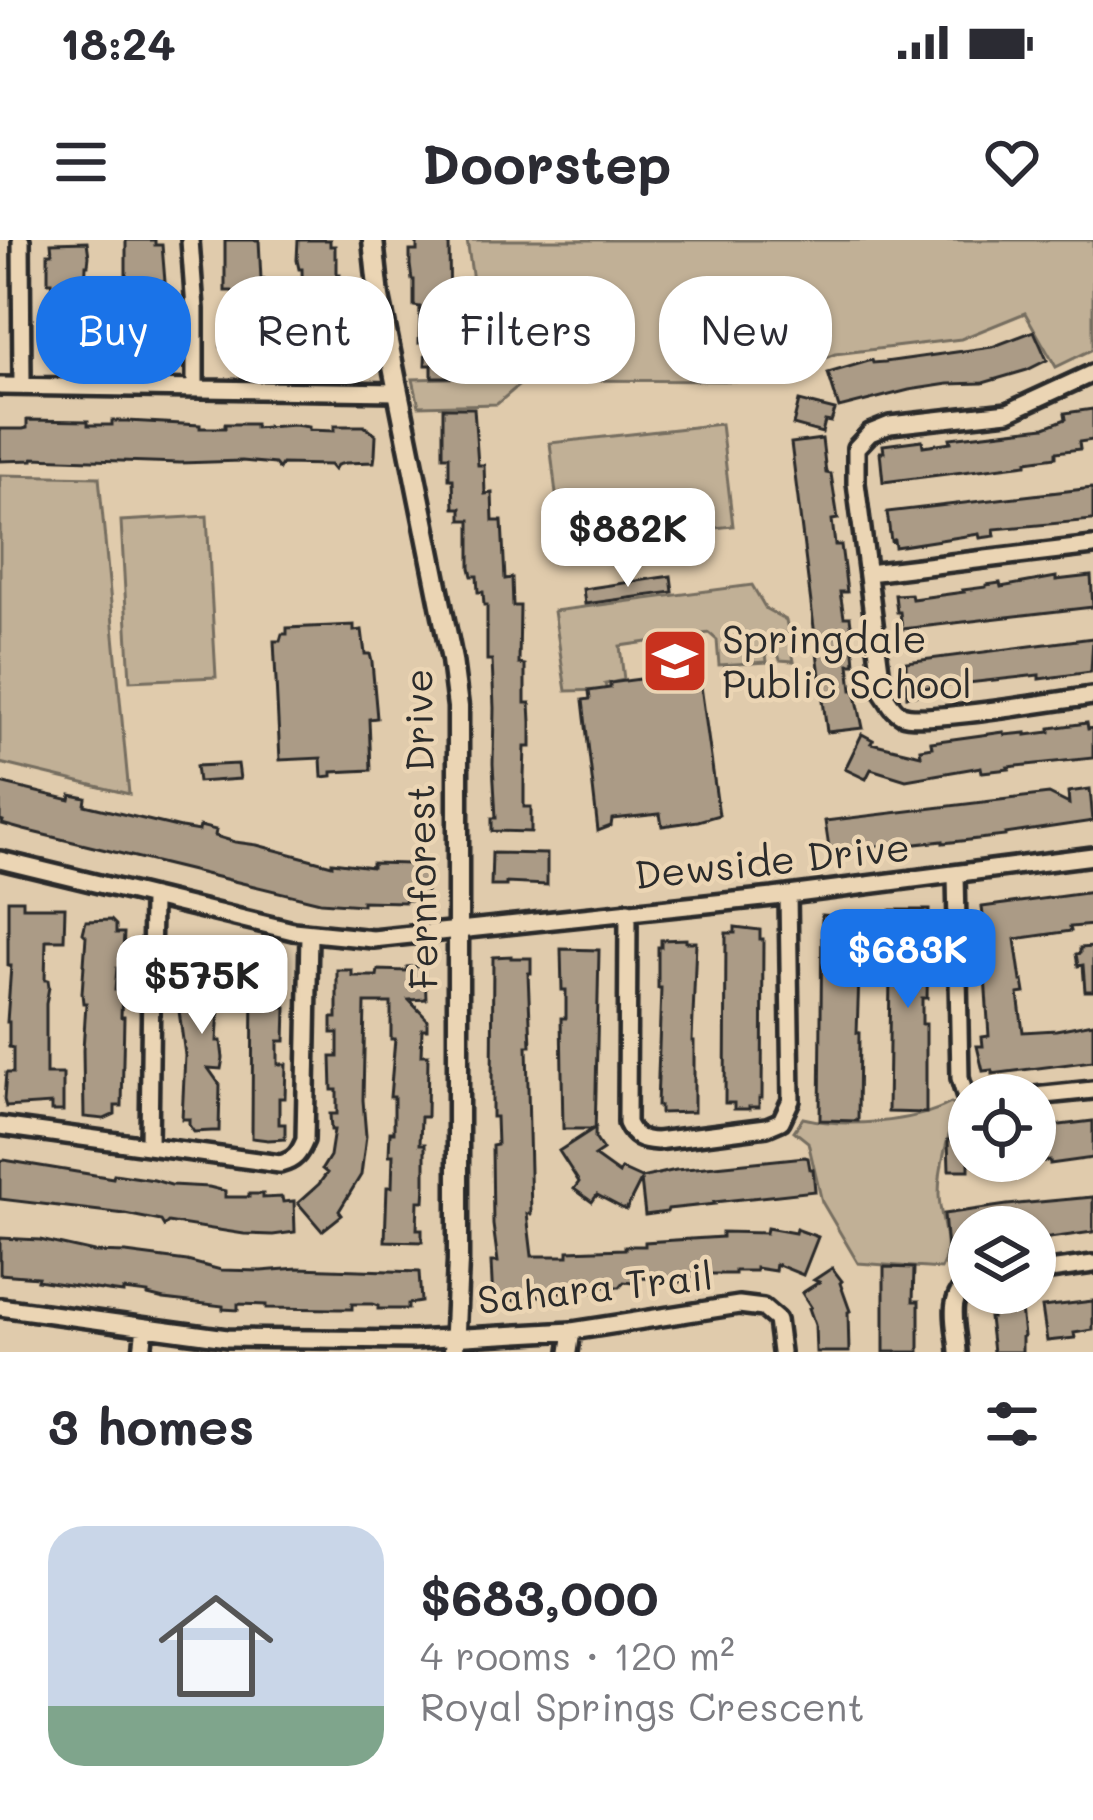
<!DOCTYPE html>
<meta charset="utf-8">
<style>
body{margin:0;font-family:Mali,sans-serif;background:#f2f2f3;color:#2b2b33;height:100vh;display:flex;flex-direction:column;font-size:45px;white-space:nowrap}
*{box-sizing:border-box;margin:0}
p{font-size:39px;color:#7c7c81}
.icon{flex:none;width:66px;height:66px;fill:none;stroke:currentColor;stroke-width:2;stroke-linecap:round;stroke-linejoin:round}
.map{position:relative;height:1112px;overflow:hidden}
.drawer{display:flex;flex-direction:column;background:#fff;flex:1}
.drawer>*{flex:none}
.top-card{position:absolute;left:36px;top:36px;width:1023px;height:108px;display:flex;gap:24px}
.buttons{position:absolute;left:948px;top:834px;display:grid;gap:24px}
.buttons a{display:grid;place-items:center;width:108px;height:108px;border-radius:50%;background:#fff;box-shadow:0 3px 9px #0004;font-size:60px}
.price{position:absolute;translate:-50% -102px;padding:0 27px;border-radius:24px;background:#fff;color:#222;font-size:39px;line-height:78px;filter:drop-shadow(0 3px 6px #0008)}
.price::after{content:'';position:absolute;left:50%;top:72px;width:36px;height:27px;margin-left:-18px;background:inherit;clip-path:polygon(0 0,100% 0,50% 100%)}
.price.selected{background:#1a73e8;color:#fff}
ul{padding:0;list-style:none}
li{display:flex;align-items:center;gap:36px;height:300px;padding:0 48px}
li span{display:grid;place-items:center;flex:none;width:336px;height:240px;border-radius:36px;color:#555}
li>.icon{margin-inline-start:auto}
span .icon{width:144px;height:144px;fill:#fffc;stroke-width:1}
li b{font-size:51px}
h2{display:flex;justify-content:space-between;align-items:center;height:144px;padding:0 48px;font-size:51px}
.tag{padding:0 42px;border-radius:48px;background:#fff;box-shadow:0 3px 9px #0004;font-size:42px;line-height:108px}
.tag.selected{background:#1a73e8;color:#fff}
.status{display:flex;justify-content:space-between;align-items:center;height:84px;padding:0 60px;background:#fff;direction:ltr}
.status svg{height:33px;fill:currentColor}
header{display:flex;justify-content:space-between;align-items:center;height:156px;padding:0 48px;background:#fff;font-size:54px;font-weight:800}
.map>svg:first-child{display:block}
</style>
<div class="status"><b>18:24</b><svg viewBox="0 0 49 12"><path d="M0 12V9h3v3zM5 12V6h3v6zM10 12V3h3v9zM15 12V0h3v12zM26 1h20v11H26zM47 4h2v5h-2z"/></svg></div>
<header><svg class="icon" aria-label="menu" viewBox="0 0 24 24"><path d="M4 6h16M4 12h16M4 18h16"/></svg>Doorstep<svg class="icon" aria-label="heart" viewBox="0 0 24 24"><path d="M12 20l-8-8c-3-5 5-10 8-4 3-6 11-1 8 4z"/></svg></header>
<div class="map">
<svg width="1093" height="1112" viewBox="0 0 1093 1112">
<rect width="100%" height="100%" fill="#e0cbac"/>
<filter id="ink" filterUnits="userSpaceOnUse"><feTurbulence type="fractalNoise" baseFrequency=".00833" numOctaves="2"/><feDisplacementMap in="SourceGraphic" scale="24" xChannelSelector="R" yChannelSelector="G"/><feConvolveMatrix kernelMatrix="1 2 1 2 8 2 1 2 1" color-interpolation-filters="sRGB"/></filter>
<g filter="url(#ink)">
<path fill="#c1b096" stroke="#766e60" stroke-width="3" d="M 467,0 L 1093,0 L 1093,109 L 1056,127 L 1025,73 L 961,99 L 835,114 L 768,141 L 525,140 L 497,164 L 419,166 L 413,139 L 487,137 Z
M 721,184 L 733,286 L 562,305 L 550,203 Z
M 0,235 L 99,237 L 129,554 L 0,523 Z
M 207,276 L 216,437 L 130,441 L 121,281 Z
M 752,345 L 766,369 L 786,380 L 794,421 L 780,420 L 777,411 L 766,413 L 767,422 L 719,425 L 717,400 L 709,393 L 620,406 L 624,440 L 605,444 L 607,450 L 566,451 L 554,371 Z
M 951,863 L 959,869 C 948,891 939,929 939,954 C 939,980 954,1005 941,1029 L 858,1023 L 822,962 L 808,902 L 794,891 L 803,878 C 844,888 914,883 951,863 Z"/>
<path fill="#ab9b86" stroke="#2b2b2b" stroke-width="3" d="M 126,0 L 155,0 L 155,5 L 162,5 L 165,42 L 161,42 L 161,53 L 126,53 Z
M 225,0 L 259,0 L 261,39 L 264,39 L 262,81 L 303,82 L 302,29 L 299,29 L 297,20 L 298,0 L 330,0 L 330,6 L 335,6 L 335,18 L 337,18 L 337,34 L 340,34 L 340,49 L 337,49 L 337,80 L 354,81 L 355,88 L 356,106 L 344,109 L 344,119 L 314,119 L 314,114 L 293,113 L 293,119 L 233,116 L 221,107 L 223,80 L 253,79 L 232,51 L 225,51 Z
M 417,0 L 449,0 L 450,81 L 455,81 L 456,111 L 462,111 L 462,137 L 432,137 L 432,125 L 425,125 L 426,102 L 419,103 L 420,67 L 414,66 L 414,40 L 412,40 L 410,25 L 410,11 L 417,11 Z
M 87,2 L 89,16 L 88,25 L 86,25 L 85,53 L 57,54 L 52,49 L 52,42 L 48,42 L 48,13 L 52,13 L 51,3 Z
M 163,73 L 166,79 L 173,79 L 174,103 L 169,109 L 163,109 L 163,117 L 55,113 L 42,104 L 44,77 L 106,76 L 159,79 Z
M 1034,91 L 1047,120 L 1027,130 L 983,143 L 948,144 L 909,150 L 839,168 L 828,133 L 872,120 L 873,123 L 885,122 L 992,107 Z
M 799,161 L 835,170 L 831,182 L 825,181 L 822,193 L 793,185 Z
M 443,168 L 474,168 L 478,225 L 484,225 L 485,254 L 492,253 L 493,281 L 502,281 L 505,339 L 512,338 L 513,366 L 520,366 L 519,424 L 525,425 L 525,463 L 530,463 L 531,482 L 531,507 L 525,507 L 524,536 L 524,567 L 531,567 L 531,592 L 492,591 L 492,578 L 496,578 L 493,524 L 494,468 L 492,420 L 487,420 L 487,365 L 484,365 L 483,352 L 478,352 L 477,336 L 472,336 L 470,328 L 470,280 L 461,280 L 461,268 L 454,268 L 453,239 L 449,239 L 449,216 L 443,216 Z
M 1093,169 L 1093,200 L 1079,202 L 1080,209 L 1056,212 L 1056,217 L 1027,221 L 1027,224 L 883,242 L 880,212 L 884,212 L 883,205 L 922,200 L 923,206 L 951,202 L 950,198 L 1045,187 L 1066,179 L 1065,173 Z
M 27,180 L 88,181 L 88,185 L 112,185 L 112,181 L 127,181 L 200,185 L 200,188 L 225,188 L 225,184 L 255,184 L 255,188 L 294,185 L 309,187 L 309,190 L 334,191 L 334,186 L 364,186 L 376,195 L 375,215 L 374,222 L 345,223 L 337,225 L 334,230 L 330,225 L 282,224 L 279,229 L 275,224 L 242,221 L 180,223 L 33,218 L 33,220 L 0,221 L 0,189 L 23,189 L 27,188 Z
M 822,199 L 826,233 L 831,234 L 838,279 L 832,280 L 835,305 L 841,305 L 844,328 L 847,352 L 840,352 L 844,377 L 850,377 L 853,400 L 855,424 L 849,424 L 852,450 L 855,450 L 863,488 L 827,492 L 791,203 Z
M 1093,248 L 1093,280 L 994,289 L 995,296 L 980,298 L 979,294 L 895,307 L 894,300 L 891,301 L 887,272 Z
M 671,336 L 673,352 L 585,364 L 583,349 Z
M 1091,336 L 1093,367 L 902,389 L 900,372 L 897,372 L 895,355 L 911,354 L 912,359 L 964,352 L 963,350 L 986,347 L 986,345 L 1000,343 L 1001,347 L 1056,337 L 1056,340 Z
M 354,385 L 354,391 L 362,390 L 365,414 L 370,414 L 372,422 L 377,478 L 369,479 L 371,530 L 332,532 L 332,536 L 322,537 L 321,518 L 280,520 L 274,401 L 280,401 L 282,394 L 287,394 L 287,388 Z
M 694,396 L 719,575 L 698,581 L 662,586 L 660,574 L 612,579 L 611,586 L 598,591 L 583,460 L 590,459 L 589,451 L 610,448 L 610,443 L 655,437 L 651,401 Z
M 1093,398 L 1091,432 L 1039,439 L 1039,435 L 922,448 L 923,454 L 907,456 L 906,422 Z
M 1087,483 L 1088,489 L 1093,488 L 1093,518 L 1008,527 L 1009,529 L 982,532 L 981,527 L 906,540 L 871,529 L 866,539 L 845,529 L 862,494 L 873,500 L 871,503 L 921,515 L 920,509 L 932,507 L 931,502 L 1004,492 L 1005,495 L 1026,493 L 1026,495 L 1050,492 L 1050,488 Z
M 238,524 L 240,539 L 198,542 L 196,526 Z
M 0,543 L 70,560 L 71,555 L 86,558 L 85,565 L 181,588 L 199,591 L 200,586 L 216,590 L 215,596 L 235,602 L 257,605 L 332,625 L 332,622 L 372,627 L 372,623 L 409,624 L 409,618 L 427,619 L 429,636 L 426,653 L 423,653 L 423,660 L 405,660 L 405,662 L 362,661 L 362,665 L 320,662 L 24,590 L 2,584 L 3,581 L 0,580 Z
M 1090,549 L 1093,581 L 1005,594 L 1005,596 L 943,603 L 943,601 L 889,607 L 889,604 L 830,614 L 825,581 L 1049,554 L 1069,564 L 1068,552 Z
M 492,613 L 547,614 L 547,645 L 506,643 L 506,646 L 491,646 Z
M 1093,652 L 1093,685 L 1070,687 L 1071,691 L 1015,699 L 1021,741 L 1023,741 L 1025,753 L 1018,754 L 1023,792 L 1056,790 L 1093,783 L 1093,821 L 992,834 L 992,830 L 983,831 L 977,806 L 983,806 L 982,797 L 989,796 L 984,721 L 988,719 L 982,667 Z
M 8,660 L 23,660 L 23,667 L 65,667 L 64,700 L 46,700 L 45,740 L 48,740 L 49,747 L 46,764 L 46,834 L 63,834 L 63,871 L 51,871 L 51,864 L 6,867 L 4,860 L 6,833 L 13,833 L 13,808 L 9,807 L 9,782 L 7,782 L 11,726 L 8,726 Z
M 891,670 L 929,670 L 927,758 L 922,758 L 922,784 L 926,784 L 926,873 L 888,872 Z
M 822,675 L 861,678 L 857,793 L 859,793 L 858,881 L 820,880 Z
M 111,680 L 116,685 L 116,693 L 124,693 L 122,728 L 117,728 L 115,750 L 122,750 L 121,777 L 124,777 L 122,866 L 115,866 L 115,874 L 104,879 L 84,877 L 83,810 L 86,763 L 83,763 L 82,753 L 86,696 L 83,693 L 86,681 Z
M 735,687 L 760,690 L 760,699 L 763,699 L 762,858 L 759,858 L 759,867 L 749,867 L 749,869 L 734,869 L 734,863 L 725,863 L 726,693 L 735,693 Z
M 686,699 L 686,702 L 696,702 L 692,801 L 694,801 L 694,872 L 660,873 L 660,866 L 657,866 L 661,748 L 658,748 L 658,707 L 661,707 L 661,700 Z
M 196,705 L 221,706 L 222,715 L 217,801 L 221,801 L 223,818 L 221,829 L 208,828 L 220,845 L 219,891 L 212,891 L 194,892 L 189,885 L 189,879 L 182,879 L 185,815 L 179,771 L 182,771 L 183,717 L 190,717 L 191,710 Z
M 1093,707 L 1093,751 L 1085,751 L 1083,725 L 1078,726 L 1076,714 L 1080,713 L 1080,708 Z
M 561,709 L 599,710 L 595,898 L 603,910 L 594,916 L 619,934 L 621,929 L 641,938 L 676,930 L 805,917 L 808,918 L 810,929 L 813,929 L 815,951 L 714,962 L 715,964 L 668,969 L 667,972 L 645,975 L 641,940 L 626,970 L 597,955 L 592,962 L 574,949 L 579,942 L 559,911 L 593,889 L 563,889 L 561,778 L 566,778 L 566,750 L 562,750 Z
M 511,716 L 511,718 L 531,718 L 531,733 L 528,733 L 531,806 L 527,806 L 531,974 L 527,974 L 532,1016 L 568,1016 L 568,1011 L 625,1009 L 625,1006 L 645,1006 L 645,1002 L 722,997 L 722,992 L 766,993 L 767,988 L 795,993 L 796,989 L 818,997 L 803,1035 L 776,1024 L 775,1031 L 756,1028 L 756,1031 L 735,1031 L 735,1034 L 700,1034 L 697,1037 L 680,1037 L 680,1042 L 666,1042 L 666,1039 L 638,1038 L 634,1043 L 624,1042 L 620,1047 L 600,1047 L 600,1052 L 547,1052 L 547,1056 L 529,1056 L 524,1057 L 524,1060 L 493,1062 L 491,1022 L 498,1022 L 493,985 L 492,906 L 497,905 L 496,877 L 492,877 L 492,845 L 493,717 Z
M 280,723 L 286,725 L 286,741 L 280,741 L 280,767 L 286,767 L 285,801 L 278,801 L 278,824 L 286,824 L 285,858 L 279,858 L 279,884 L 285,884 L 285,899 L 268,900 L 252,898 L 253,724 Z
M 422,726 L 425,732 L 426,759 L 409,760 L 427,779 L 427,789 L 422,789 L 421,815 L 428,815 L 427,877 L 421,877 L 420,904 L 425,904 L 425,945 L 424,961 L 418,961 L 417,989 L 422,989 L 422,1002 L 385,1001 L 387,947 L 392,947 L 393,915 L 389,915 L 390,892 L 394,892 L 394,857 L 390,857 L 395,799 L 391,799 L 391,763 L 365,763 L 363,860 L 366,896 L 361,935 L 339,971 L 342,975 L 322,991 L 298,963 L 319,944 L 327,933 L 322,929 L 330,916 L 334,890 L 331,890 L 330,874 L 337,874 L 337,850 L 332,850 L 331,817 L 338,817 L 338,793 L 332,793 L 332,778 L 337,778 L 337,730 L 352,730 L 352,736 L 377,736 L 378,730 L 407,731 L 407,727 Z
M 1093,881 L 1093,918 L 1050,924 L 1050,921 L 1035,922 L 1035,888 Z
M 951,894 L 969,894 L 969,930 L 949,930 L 948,900 L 951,900 Z
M 4,920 L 113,938 L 114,934 L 154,940 L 171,945 L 209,947 L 225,951 L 225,957 L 249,957 L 249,954 L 263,954 L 263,958 L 282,957 L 283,962 L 294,961 L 295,992 L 273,995 L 244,994 L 168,982 L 164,986 L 161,981 L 125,974 L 0,959 L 0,921 Z
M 1093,957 L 1093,992 L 1035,1000 L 1035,987 L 969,987 L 969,1006 L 947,1009 L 944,974 L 1007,965 Z
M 0,998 L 40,1000 L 94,1012 L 126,1013 L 187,1021 L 221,1030 L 261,1031 L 298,1028 L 419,1032 L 421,1062 L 408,1064 L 408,1069 L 378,1069 L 378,1066 L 372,1064 L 352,1064 L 352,1069 L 337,1069 L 266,1068 L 266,1065 L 238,1064 L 238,1070 L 223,1069 L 223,1066 L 164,1059 L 148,1055 L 148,1053 L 123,1050 L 123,1053 L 108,1051 L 37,1040 L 38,1037 L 0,1034 Z
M 884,1027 L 914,1028 L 913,1061 L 919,1061 L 919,1112 L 884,1112 Z
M 832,1028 L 842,1041 L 840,1043 L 850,1071 L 848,1072 L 849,1112 L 816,1112 L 815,1085 L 809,1068 L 811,1067 L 802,1053 L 819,1042 L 814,1040 Z
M 1093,1061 L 1093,1090 L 1074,1093 L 1075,1098 L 1047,1101 L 1042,1067 Z
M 1021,1069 L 1024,1096 L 1022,1097 L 1022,1112 L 993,1112 L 989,1078 L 992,1078 L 991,1072 Z"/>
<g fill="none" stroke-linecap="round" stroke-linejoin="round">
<defs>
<path id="minor" d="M 21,0 L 22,144
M 190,0 L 195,69 L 195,149
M 1093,133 L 1008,172 L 890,185 L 870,193 L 856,208 L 856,243 L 883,453 C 889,461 892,470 902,475 C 922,484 1061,460 1093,456
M 0,146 L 398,152
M 868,333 L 1093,306
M 0,620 L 293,691 L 373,699 L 773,657 L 1093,616
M 956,634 L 960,838 L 965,855 L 969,857
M 628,671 L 627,883 C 634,898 641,900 657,901 L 767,887 L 781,881 L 791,860 L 788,655
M 1035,856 L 1093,850
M 0,886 L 280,924 C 295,920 299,914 305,900 L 309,694
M 149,905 L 152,657
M 1035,1032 L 1093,1024
M 0,1067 L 227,1098 L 413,1100 L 572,1091 L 739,1065 L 763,1068 L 777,1080 L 781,1112
M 142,1112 L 145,1087
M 569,1112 L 572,1091
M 958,1112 C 957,1088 945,1057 969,1044"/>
<path id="tertiary" d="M 373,0 L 379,57 L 452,420 L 458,467 L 458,1021 L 454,1112"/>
</defs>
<use href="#minor" stroke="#2b2b2b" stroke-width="24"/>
<use href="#tertiary" stroke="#2b2b2b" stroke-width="27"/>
<use href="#minor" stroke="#ebd5b4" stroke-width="15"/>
<use href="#tertiary" stroke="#ebd5b4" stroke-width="18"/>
</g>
</g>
<defs>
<symbol id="school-square" viewBox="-11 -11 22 22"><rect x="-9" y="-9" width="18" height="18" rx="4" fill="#c8321e" stroke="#ebd5b4"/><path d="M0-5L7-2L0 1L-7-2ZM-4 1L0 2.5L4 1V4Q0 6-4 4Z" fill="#fff"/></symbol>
</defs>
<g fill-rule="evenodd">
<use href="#school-square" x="637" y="383" width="76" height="76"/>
</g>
<g text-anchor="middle" stroke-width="9" stroke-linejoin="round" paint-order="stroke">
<g font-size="39" fill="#2b2b2b" stroke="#ebd5b4" text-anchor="start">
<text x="722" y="413">Springdale<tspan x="722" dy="45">Public School</tspan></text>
</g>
<g font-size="39" fill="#2b2b2b" stroke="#ebd5b4">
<text transform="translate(421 589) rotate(-91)" y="14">Fernforest Drive</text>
<text transform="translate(772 621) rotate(-6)" y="14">Dewside Drive</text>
<text transform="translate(595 1048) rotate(-6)" y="14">Sahara Trail</text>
</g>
</g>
</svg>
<div class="buttons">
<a><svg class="icon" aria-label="locate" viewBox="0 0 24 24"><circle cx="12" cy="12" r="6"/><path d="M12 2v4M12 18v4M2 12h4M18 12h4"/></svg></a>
<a><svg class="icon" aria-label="layers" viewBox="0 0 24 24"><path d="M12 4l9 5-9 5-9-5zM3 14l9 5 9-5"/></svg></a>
</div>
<b class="price" style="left:628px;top:350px">$882K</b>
<b class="price selected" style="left:908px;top:771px">$683K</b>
<b class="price" style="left:202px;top:797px">$575K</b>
<div class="top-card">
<a class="tag selected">Buy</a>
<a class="tag">Rent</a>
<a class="tag">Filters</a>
<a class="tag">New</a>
</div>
</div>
<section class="drawer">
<h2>3 homes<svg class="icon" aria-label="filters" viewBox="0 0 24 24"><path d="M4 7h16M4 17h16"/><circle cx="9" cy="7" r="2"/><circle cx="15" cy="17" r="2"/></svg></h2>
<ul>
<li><span style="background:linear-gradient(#c9d6e8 75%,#7fa58c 0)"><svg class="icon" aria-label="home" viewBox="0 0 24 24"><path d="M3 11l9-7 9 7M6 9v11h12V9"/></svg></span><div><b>$683,000</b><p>4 rooms · 120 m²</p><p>Royal Springs Crescent</p></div></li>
</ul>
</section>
